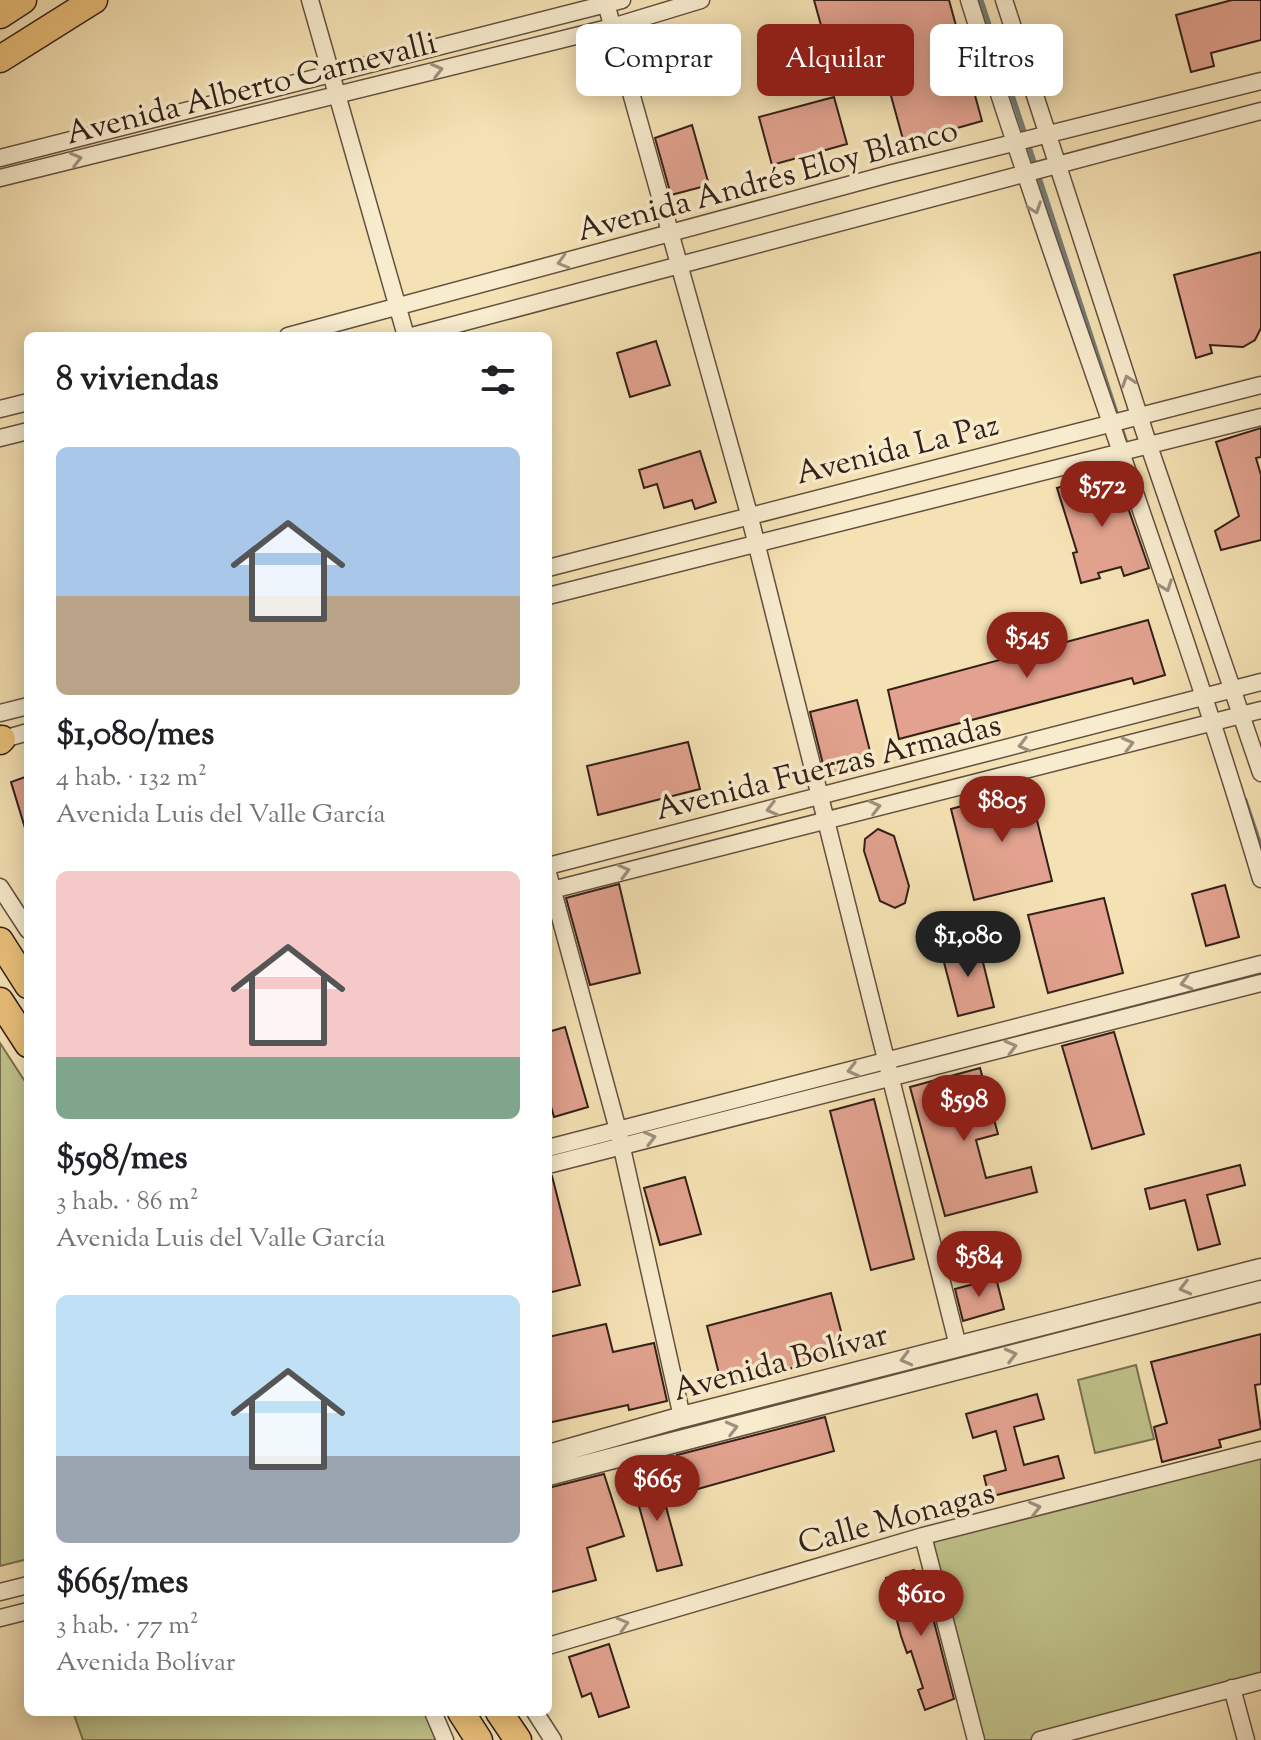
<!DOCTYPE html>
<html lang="es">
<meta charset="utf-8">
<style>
body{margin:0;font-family:"Sorts Mill Goudy",serif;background:#f6f6f6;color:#202124;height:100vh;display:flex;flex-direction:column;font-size:30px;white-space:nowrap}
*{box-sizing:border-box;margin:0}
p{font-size:26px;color:#757577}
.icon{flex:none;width:44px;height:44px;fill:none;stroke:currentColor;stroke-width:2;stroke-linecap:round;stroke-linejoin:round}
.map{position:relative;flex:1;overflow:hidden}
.drawer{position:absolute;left:24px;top:332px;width:528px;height:1384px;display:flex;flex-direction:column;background:#fff;border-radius:12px;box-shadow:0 4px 20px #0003}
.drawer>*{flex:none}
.guide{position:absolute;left:576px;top:24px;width:564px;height:72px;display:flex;gap:16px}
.price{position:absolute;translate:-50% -68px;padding:0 18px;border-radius:28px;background:#8f2418;color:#fff;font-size:26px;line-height:52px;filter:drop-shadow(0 2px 4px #0008)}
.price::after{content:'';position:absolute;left:50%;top:48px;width:24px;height:18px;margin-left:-12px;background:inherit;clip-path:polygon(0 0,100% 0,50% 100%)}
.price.on{background:#222;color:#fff}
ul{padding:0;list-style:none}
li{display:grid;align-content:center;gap:16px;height:424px;padding:0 32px}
li span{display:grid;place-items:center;height:248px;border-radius:12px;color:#555}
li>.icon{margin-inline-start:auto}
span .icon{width:144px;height:144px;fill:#fffc;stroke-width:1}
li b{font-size:34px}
h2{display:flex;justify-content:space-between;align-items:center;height:96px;padding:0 32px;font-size:34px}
.chip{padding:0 28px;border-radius:12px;background:#fff;box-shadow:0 4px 20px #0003;font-size:28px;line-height:72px}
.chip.on{background:#8f2418;color:#fff}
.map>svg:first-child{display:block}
</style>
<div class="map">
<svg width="1261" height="1740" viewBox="0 0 1261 1740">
<rect width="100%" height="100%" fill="#f5e2b4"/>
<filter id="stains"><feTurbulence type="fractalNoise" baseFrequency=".0025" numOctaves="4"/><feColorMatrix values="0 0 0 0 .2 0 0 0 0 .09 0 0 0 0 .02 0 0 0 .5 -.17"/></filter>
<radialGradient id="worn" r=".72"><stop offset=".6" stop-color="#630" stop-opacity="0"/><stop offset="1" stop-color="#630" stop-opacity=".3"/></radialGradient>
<path fill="#c0c28a" stroke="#7a7152" stroke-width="2" d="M 0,1043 L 28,1086 L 28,1559 L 0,1566 Z
M 1136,1365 L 1154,1439 L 1095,1453 L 1078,1380 Z
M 1261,1450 L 1261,1681 L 1037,1740 L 977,1740 L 923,1536 Z
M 73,1712 L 427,1712 L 438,1740 L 83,1740 Z"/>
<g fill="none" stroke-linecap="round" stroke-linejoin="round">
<path stroke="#747e78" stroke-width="5" d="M 981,0 L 1128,449
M 1245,800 L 1261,848"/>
</g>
<path fill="#e2a28f" stroke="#332019" stroke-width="2" d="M 814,0 L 949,0 L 982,121 L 904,143 L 888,85 L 879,87 L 875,72 L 837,83 Z
M 1232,0 L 1261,0 L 1261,40 L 1211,53 L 1214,66 L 1191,72 L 1176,15 Z
M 834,97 L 847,144 L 772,165 L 759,117 Z
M 692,125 L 709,185 L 671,195 L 655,138 Z
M 1261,252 L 1261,328 L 1255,340 L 1243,347 L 1210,345 L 1212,353 L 1196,358 L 1174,275 Z
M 656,341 L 670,385 L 630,397 L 617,353 Z
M 1261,428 L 1261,457 L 1256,458 L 1261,475 L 1261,540 L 1221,550 L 1215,531 L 1239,516 L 1216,442 Z
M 700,451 L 716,502 L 695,509 L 692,500 L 664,508 L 657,484 L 644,488 L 639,470 Z
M 1117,476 L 1149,568 L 1124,576 L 1121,567 L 1098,573 L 1100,578 L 1081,583 L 1073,553 L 1077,552 L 1057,488 L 1075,483 L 1076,487 Z
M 1148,620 L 1165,675 L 1134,684 L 1132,678 L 899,739 L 888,690 Z
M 857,700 L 873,763 L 826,776 L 810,712 Z
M 688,742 L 700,789 L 598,815 L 587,766 Z
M 28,776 L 28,828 L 25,828 L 11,782 Z
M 1029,788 L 1052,881 L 974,900 L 951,809 Z
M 878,829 L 894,836 L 909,886 L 905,903 L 895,908 L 880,901 L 864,851 L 865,839 Z
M 619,884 L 640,973 L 590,985 L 566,898 Z
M 1225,885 L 1239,937 L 1206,946 L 1192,894 Z
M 1104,898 L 1123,973 L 1048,993 L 1028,915 Z
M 978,942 L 994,1007 L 958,1016 L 941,951 Z
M 565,1027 L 588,1107 L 554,1117 L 548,1096 L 548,1032 Z
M 1114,1032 L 1144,1134 L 1092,1149 L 1062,1046 Z
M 980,1068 L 998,1134 L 976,1140 L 986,1178 L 1031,1167 L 1037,1192 L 945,1216 L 910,1087 Z
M 874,1099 L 914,1259 L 871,1270 L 830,1111 Z
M 1240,1165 L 1245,1185 L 1207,1195 L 1220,1244 L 1198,1250 L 1185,1200 L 1150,1209 L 1145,1189 Z
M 548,1176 L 552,1176 L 580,1285 L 548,1293 Z
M 685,1177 L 701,1234 L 660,1245 L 644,1188 Z
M 996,1278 L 1004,1309 L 963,1321 L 955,1289 Z
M 831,1293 L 847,1354 L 722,1386 L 707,1326 Z
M 606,1324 L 613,1352 L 654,1343 L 667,1401 L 629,1410 L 628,1405 L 548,1423 L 548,1337 Z
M 1261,1334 L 1261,1384 L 1255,1385 L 1261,1429 L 1219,1440 L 1221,1447 L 1162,1462 L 1154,1427 L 1167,1423 L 1151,1362 Z
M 1037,1394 L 1044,1419 L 1014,1427 L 1024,1465 L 1058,1456 L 1064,1478 L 989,1497 L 984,1476 L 1006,1470 L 996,1431 L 973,1438 L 966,1414 Z
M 825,1417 L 834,1451 L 687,1492 L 677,1455 Z
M 604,1474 L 624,1536 L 587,1548 L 596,1580 L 548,1593 L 548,1488 Z
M 657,1474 L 682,1565 L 657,1571 L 632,1481 Z
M 914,1570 L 921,1593 L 926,1591 L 954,1699 L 925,1710 L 918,1690 L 923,1688 L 911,1651 L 907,1653 L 901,1636 L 886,1578 Z
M 609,1644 L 629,1707 L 599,1717 L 591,1693 L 582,1697 L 569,1657 Z"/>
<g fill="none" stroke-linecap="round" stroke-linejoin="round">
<defs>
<path id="minor" d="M 310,0 L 406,336
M 605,0 L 749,514 L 958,1346
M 969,0 C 1061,295 1173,583 1261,879
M 1004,0 L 1149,446 L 1261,773
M 0,158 L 622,0
M 0,178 L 612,27 L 701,0
M 288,336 L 889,174 L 1261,81
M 412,336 L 1261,111
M 0,409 L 28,402
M 0,438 L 28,431
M 548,568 L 1261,385
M 548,596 L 1261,417
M 0,713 L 28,706
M 0,740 L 28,732
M 548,866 L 1261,682
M 548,873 L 618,1130 L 682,1417
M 0,887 L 28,930
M 548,891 L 1261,710
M 548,1148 L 1261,964
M 548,1165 L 1261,983
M 923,1536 L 976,1740
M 0,1592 L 28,1585
M 0,1618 L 28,1611
M 548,1646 L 923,1536 L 1261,1450
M 1232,1688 L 1246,1740
M 433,1712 L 445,1740
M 535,1712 L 553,1740
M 1040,1740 L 1261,1681"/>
<path id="tertiary" d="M 548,1455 L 682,1417 L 1261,1269
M 548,1475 L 1261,1291"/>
<path id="trunk" d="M 0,15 L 23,0
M 0,59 L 94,0
M 0,741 L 2,739
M 0,941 L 28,985
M 0,1001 L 28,1044
M 461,1712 L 479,1740
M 499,1712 L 518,1740"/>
</defs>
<use href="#minor" stroke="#645040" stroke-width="19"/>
<use href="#tertiary" stroke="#645040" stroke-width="23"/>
<use href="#trunk" stroke="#332019" stroke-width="29"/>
<use href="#minor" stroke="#f8ecce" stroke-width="16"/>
<use href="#tertiary" stroke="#f8ecce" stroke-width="20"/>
<use href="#trunk" stroke="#eac17a" stroke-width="26"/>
</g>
<defs><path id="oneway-chevron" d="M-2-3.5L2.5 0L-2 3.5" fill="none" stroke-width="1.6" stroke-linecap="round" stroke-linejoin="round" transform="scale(2)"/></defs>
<g stroke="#9f907d">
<use href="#oneway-chevron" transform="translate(437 70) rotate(-14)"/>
<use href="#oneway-chevron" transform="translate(76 159) rotate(-14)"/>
<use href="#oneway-chevron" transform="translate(1035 208) rotate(71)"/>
<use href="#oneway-chevron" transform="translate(563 262) rotate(164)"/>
<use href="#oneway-chevron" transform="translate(1128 381) rotate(-108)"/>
<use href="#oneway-chevron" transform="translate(1166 586) rotate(70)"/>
<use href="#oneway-chevron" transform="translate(1128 744) rotate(-14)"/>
<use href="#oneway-chevron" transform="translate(1024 745) rotate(166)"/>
<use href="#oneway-chevron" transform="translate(875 807) rotate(-14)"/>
<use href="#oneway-chevron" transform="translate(772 809) rotate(166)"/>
<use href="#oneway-chevron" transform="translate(624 871) rotate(-15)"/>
<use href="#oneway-chevron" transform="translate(1186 983) rotate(165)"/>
<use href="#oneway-chevron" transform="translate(1011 1047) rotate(-15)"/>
<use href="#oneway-chevron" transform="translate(853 1070) rotate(166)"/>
<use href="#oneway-chevron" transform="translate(650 1138) rotate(-14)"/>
<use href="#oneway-chevron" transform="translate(1185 1288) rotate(166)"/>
<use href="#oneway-chevron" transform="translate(1011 1355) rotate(-14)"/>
<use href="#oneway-chevron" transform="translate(906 1359) rotate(165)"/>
<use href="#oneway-chevron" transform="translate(732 1428) rotate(-14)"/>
<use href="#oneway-chevron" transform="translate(1035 1508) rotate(-14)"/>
<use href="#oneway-chevron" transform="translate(623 1624) rotate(-16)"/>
</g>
<g text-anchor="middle" stroke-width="7" stroke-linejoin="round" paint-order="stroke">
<g font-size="32" fill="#332019" stroke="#f8ecce">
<text transform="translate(251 87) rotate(-14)" y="11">Avenida Alberto Carnevalli</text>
<text transform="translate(767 179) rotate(-15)" y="11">Avenida Andrés Eloy Blanco</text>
<text transform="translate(897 448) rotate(-14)" y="11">Avenida La Paz</text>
<text transform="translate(828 766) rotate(-14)" y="11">Avenida Fuerzas Armadas</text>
<text transform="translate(780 1361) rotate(-15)" y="11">Avenida Bolívar</text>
<text transform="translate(896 1517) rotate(-15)" y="11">Calle Monagas</text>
</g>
</g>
<rect width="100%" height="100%" filter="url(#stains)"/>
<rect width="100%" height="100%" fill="url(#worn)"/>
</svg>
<b class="price" style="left:1102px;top:529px">$572</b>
<b class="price" style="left:1027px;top:680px">$545</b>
<b class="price" style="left:1002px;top:844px">$805</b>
<b class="price on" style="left:968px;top:979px">$1,080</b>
<b class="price" style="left:964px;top:1143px">$598</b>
<b class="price" style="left:979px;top:1299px">$584</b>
<b class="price" style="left:657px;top:1523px">$665</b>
<b class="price" style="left:921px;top:1638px">$610</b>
<div class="guide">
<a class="chip">Comprar</a>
<a class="chip on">Alquilar</a>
<a class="chip">Filtros</a>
</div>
<section class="drawer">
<h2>8 viviendas<svg class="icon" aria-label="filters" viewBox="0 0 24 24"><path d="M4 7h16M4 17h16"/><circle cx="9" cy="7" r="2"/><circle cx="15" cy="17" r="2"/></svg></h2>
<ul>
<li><span style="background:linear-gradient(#a9c7e8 60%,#b9a48a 0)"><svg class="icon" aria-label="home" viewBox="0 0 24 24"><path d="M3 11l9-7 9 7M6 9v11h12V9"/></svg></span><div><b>$1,080/mes</b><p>4 hab. · 132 m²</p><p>Avenida Luis del Valle García</p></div></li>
<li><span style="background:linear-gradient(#f6c9c9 75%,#7fa58c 0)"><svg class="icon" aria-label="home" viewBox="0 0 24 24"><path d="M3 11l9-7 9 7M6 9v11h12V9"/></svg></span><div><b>$598/mes</b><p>3 hab. · 86 m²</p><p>Avenida Luis del Valle García</p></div></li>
<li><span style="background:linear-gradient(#bfe0f5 65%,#9aa5b1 0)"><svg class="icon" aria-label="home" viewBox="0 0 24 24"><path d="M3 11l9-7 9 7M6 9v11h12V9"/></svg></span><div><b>$665/mes</b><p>3 hab. · 77 m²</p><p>Avenida Bolívar</p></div></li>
</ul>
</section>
</div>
